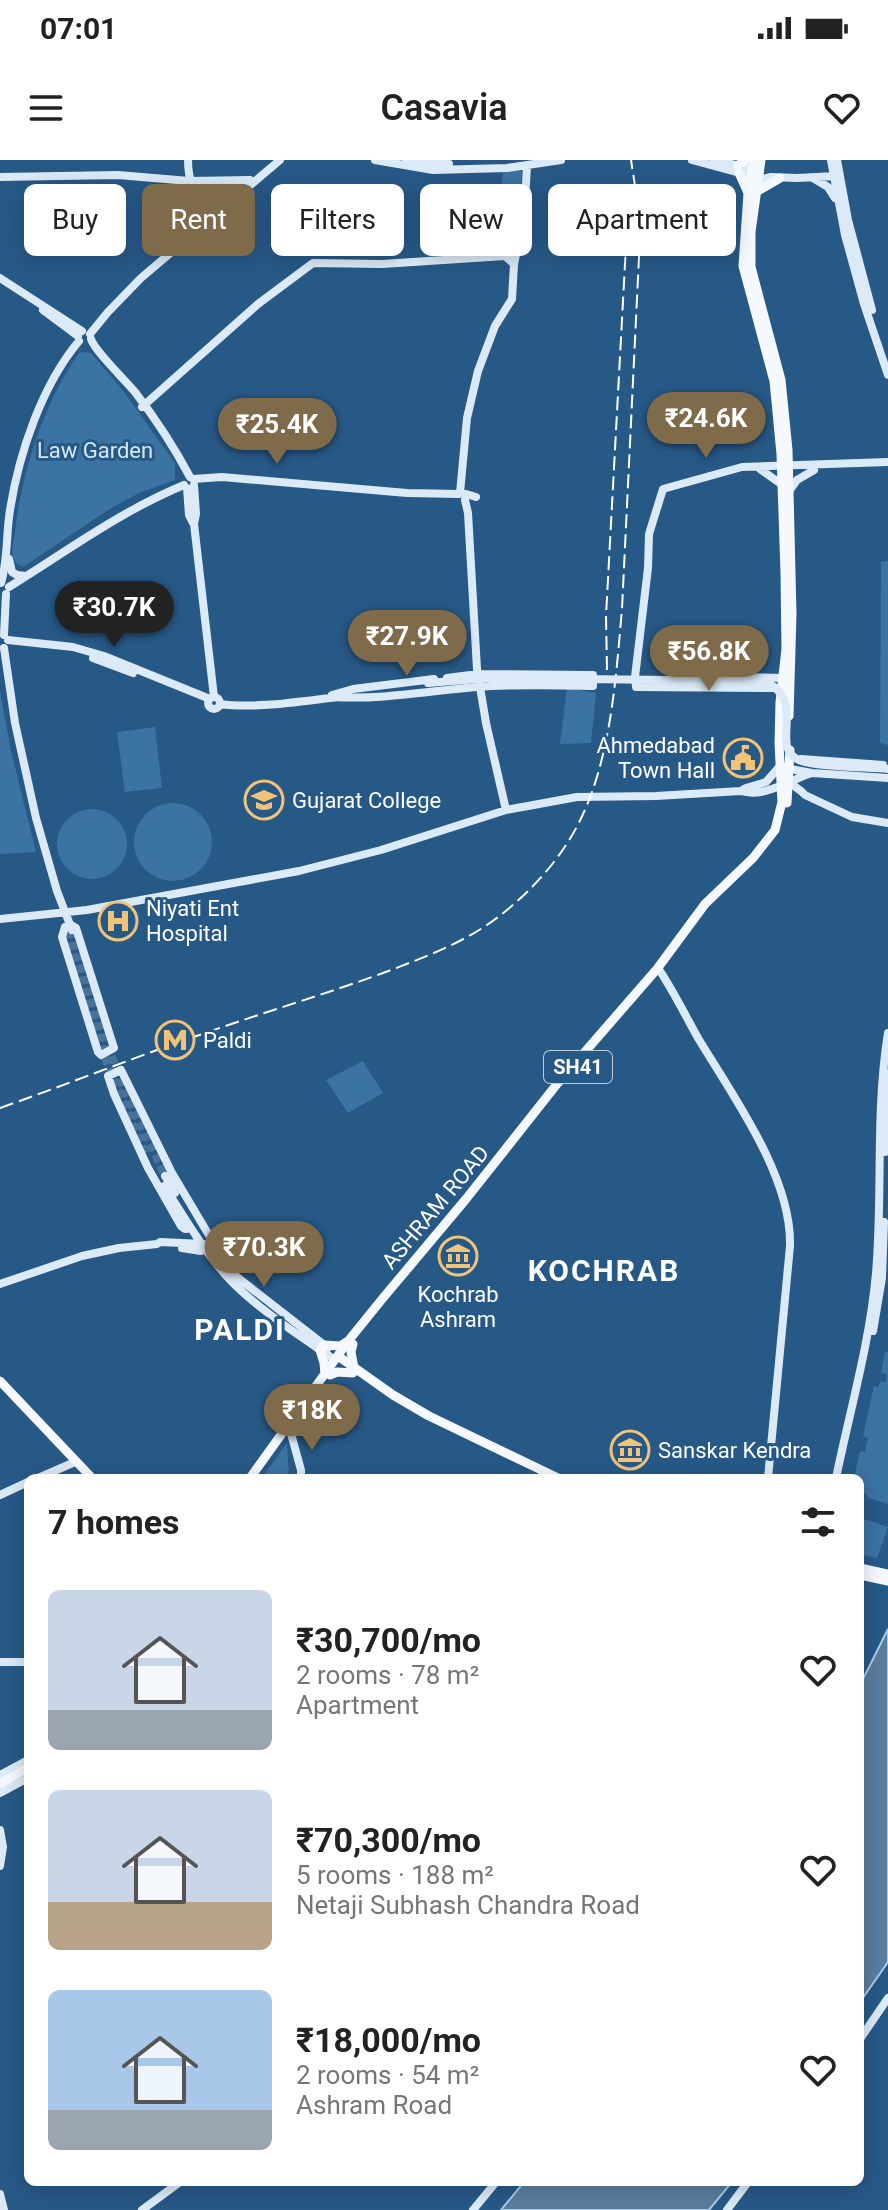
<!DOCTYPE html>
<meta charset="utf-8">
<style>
body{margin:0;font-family:Roboto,sans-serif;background:#f2f2f2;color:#222;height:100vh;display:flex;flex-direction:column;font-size:30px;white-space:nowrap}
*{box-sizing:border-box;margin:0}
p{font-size:26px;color:#767676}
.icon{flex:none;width:44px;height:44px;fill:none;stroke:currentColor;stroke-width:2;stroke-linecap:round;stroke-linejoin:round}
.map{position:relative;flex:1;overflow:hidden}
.panel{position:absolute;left:24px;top:1314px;width:840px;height:712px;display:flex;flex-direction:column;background:#fff;border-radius:12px;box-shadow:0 4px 20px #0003}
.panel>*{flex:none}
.hud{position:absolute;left:24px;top:24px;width:840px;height:72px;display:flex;gap:16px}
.price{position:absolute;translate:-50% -68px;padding:0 18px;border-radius:28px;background:#7f6a49;color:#fff;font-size:26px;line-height:52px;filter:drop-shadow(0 2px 4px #0008)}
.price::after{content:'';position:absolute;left:50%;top:48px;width:24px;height:18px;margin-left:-12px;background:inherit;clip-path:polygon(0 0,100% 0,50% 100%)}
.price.on{background:#222;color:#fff}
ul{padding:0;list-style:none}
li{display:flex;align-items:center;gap:24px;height:200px;padding:0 24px}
li span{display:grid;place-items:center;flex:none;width:224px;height:160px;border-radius:12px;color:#555}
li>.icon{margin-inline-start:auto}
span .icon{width:96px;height:96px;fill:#fffc;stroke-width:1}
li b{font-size:34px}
h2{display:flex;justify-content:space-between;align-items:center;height:96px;padding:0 24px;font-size:34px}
.pill{padding:0 28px;border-radius:12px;background:#fff;box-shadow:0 4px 20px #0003;font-size:28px;line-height:72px}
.pill.on{background:#7f6a49;color:#fff}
.status{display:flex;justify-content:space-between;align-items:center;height:56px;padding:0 40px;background:#fff;direction:ltr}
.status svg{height:22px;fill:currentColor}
header{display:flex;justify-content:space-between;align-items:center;height:104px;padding:0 24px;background:#fff;font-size:36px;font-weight:600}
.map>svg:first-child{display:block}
</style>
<div class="status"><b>07:01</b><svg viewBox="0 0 49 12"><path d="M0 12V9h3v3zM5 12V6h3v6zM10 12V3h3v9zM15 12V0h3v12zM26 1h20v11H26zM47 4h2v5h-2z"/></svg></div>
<header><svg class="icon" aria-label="menu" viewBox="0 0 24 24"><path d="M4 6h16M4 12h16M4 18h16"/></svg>Casavia<svg class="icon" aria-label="heart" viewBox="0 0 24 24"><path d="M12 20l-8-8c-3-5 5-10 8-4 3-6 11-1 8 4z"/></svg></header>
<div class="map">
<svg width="888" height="2050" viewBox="0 0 888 2050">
<rect width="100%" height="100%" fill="#275987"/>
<path fill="#3b73a3" d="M 503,10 L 522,11 L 516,80 L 496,79 Z
M 80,192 L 91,193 L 124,232 L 175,303 L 175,320 L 139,333 L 108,350 L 23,407 L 16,403 C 10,394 13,384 15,373 C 21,314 44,241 80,192 Z
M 888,401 L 888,585 L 880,583 L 881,402 Z
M 567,528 L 596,533 L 591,583 L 560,584 Z
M 0,531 L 11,591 L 36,692 L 0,694 Z
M 155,567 L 162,628 L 125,632 L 117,572 Z
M134 682a39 39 0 1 1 78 0a39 39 0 1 1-78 0Z
M57 684a35 35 0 1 1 70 0a35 35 0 1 1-70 0Z
M 363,901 L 383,933 L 348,953 L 326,920 Z
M 888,1190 L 888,1344 L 868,1338 L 866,1334 L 860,1332 L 860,1318 L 854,1318 L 860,1291 L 865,1292 L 868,1278 L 863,1276 L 874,1226 L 878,1227 L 880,1222 L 886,1222 L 887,1214 L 881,1213 L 885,1192 L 887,1192 Z
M 287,1283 L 289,1318 L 262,1318 Z
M 861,1358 L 888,1367 L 877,1398 L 860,1394 Z"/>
<path fill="#5b7d9d" stroke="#a7cbe9" stroke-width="2" d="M 888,1469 L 888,1802 L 860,1842 L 860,1525 Z
M 524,2022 L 732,2022 L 709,2050 L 501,2050 Z"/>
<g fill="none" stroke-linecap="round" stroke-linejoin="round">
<path stroke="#477299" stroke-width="8" stroke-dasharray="8 4" stroke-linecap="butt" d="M 72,770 L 101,866 L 124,929 L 165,1016
M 66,771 L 104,896 L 145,993"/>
<path stroke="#dceaf7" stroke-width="8" d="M 188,0 C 188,21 194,32 205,49 L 214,51
M 375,0 L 433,10 L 507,8 L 561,0
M 406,0 L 449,4
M 692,0 L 762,19 L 771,17 L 797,18 L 836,16
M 713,0 L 759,10
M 831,0 L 845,75 L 864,144 L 888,215
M 837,0 L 848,60 L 872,150
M 0,17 L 118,15 L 189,21 L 250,20
M 813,18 L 828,27 L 835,38
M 0,118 L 82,171
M 43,150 L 78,176
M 90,174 L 108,152 L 141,118 L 280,0
M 91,179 C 94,190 125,220 135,232 C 155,258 174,287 190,317
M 142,247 L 258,144 L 313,103 L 382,104 L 505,96 L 514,104
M 760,309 L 781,324
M 193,319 L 222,317 L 407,333 L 459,334
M 194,325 L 196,354 L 194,364 L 214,537
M 187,328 L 189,355 L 193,363
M 790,330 L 797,320 L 814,310
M 460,333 L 467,258 L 478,211 L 495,166 L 512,139 L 514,104 L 524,58 L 527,6
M 466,334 L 476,337
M 465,340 L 468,353 L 477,509 L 486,563 L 506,650
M 9,399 L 12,412 L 17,415 L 26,416
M 1,423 C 8,400 6,374 10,350 C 19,293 42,225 79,181
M 9,427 C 67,391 121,351 184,325
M 4,475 L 6,434
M 8,480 L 73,487 L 104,496 L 210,539
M 4,488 L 15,563 L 36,658 L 57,731 L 72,770
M 93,498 L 133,513
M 736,517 L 784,518
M 777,528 L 636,527 L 635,517 L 648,408 L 649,374 L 663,329 L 742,307 L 888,302
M 332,535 L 353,529 L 434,519
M 334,537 C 381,540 429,531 476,527 C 515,524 554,525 593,526 L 593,515 L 478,514 L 447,518
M208 543a6 6 0 1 1 12 0a6 6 0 1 1-12 0Z
M 220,544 C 256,549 302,541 339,537
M 801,599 L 883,605
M 785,608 L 812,613 L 888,618
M 790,623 L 801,631 L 805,635 L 852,657 L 888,663
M 741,631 C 764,638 788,621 809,614
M 0,759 L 87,750 L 299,711 L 381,690 L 506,650 L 577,637 L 656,636 L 741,631 L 746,628 L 766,622 L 781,605
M 65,767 L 62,777 L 98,892 L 101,895 L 114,888 L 76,768 L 71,765
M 658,808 C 673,830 685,855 698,878 C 733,936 792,1017 790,1086 L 768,1318
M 885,992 L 888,913
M 165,1016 L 175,1033
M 164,1026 C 185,1058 205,1094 232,1122 C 262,1152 300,1176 335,1200
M 190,1068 L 185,1069 L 181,1066 L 148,1008 L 114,934 L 108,916 L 121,910 L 172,1013 L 213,1082 L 215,1091
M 182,1088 L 201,1091 L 211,1087
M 211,1088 L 237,1117 L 328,1188
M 0,1124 L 82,1096 L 119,1088 L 157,1084 L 160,1082 L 204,1084
M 873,1171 L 882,1118 L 884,1062
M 290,1270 L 301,1310 L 301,1318
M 38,1318 L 75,1302
M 836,1318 C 850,1250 870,1182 876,1113 C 883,1033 875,953 888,873
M 0,1335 L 28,1322
M 0,1502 L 28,1502
M 0,1615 L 28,1600
M 0,1633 L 28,1618
M 0,1670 L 3,1687 L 0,1706
M 860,1879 L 888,1838
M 0,2034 L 4,2050
M 142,2050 L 180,2022
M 473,2050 L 496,2022
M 727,2050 L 748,2022"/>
<path stroke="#f5f9fe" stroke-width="9" d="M 761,0 L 751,72 L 751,107 L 781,220 L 788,290 L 792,454 L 789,556
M 738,5 L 746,0
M 739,13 L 748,33
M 756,32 L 780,18
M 787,643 L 790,590
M 353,1184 L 351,1192 L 354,1208
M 338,1196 L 393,1235 L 429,1256 L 558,1318
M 325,1214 L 324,1203 L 320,1190 L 324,1185 L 340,1186 L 348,1181
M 330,1215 L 337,1212 L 353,1213
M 0,1221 L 92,1318
M 250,1318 L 349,1180 L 383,1138 L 466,1039 L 557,924 L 657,809 L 705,744 L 753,698 L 775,670 L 782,642 L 779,583 L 780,542 L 786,489 L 785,413 L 781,294 L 774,221 L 743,106 L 748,33 L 754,0
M 860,1408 L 888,1414
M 860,1415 L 888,1421
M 0,1624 L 28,1608"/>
<path stroke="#fff" stroke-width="2" stroke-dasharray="14 6" stroke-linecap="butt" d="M 607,510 L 606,456 L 627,67
M 0,948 C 71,923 140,895 211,871 C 268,851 326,834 383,813 C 425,797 467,782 502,754 C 525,736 548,712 564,688 C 610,621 615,527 622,449 L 639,97 L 638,45 L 631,0"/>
<path stroke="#dceaf7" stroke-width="8" d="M 428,523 L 489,518 L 764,521 C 809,541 768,587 799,600 C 816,607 867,607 888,609"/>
</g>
<defs>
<symbol id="civic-ring" viewBox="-11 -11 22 22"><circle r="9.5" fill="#275987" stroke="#f1c378" stroke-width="1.5"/><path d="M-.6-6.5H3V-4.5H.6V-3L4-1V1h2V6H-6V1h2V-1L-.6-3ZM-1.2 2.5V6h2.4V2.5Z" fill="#f1c378"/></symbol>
<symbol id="university-ring" viewBox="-11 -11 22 22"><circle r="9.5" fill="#275987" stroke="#f1c378" stroke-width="1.5"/><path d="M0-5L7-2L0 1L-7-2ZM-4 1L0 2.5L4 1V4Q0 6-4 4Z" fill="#f1c378"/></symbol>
<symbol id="hospital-ring" viewBox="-11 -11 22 22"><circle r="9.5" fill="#275987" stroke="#f1c378" stroke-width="1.5"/><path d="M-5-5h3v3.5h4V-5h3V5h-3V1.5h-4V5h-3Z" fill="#f1c378"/></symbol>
<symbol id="metro-ring" viewBox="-11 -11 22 22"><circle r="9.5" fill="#275987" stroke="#f1c378" stroke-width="1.5"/><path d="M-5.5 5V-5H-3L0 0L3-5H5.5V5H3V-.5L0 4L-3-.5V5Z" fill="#f1c378"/></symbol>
<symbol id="museum-ring" viewBox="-11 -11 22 22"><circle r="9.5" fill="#275987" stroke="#f1c378" stroke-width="1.5"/><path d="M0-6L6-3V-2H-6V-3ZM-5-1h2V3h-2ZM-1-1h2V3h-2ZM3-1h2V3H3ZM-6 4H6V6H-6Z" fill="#f1c378"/></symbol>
</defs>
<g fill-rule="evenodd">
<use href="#civic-ring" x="721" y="576" width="44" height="44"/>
<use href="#university-ring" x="242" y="618" width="44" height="44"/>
<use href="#hospital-ring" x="96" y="739" width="44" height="44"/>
<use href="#metro-ring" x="153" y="858" width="44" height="44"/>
<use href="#museum-ring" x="436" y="1074" width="44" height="44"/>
<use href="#museum-ring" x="608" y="1268" width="44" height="44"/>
</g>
<g text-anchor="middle" stroke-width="6" stroke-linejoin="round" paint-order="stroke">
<rect fill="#275987" stroke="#becddb" stroke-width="2" x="544" y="891" width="68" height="32" rx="6"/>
<g font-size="20" font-weight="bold" fill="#fff">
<text x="578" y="914">SH41</text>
</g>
<g font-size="22" fill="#d6e8f7" stroke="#275987">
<text x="95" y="298">Law Garden</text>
</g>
<g font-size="22" fill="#fff" stroke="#275987" text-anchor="start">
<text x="715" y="593" text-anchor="end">Ahmedabad<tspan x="715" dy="25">Town Hall</tspan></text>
<text x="292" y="648">Gujarat College</text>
<text x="146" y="756">Niyati Ent<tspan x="146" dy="25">Hospital</tspan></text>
<text x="203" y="888">Paldi</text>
<text x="458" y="1142" text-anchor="middle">Kochrab<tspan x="458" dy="25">Ashram</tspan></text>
<text x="658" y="1298">Sanskar Kendra</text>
</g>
<g font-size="22" fill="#fff" stroke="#275987">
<text transform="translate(435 1047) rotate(-50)" y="8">ASHRAM ROAD</text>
</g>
<g font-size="30" font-weight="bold" letter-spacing="2" fill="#fff" stroke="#275987">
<text x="604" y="1121">KOCHRAB</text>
<text x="240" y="1180">PALDI</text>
</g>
</g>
</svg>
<b class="price" style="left:706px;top:300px">₹24.6K</b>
<b class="price" style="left:277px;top:306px">₹25.4K</b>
<b class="price on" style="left:114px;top:489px">₹30.7K</b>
<b class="price" style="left:407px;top:518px">₹27.9K</b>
<b class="price" style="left:709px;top:533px">₹56.8K</b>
<b class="price" style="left:264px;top:1129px">₹70.3K</b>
<b class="price" style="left:312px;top:1292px">₹18K</b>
<div class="hud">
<a class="pill">Buy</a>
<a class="pill on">Rent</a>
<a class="pill">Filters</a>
<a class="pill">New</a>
<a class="pill">Apartment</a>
</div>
<section class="panel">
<h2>7 homes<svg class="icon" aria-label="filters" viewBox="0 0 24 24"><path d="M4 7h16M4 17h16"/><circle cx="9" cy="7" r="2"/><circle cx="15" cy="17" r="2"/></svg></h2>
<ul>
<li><span style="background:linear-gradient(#c9d6e8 75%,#9aa5b1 0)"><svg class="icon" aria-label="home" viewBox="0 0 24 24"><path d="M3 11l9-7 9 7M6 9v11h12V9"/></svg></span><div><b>₹30,700/mo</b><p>2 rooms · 78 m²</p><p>Apartment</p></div><svg class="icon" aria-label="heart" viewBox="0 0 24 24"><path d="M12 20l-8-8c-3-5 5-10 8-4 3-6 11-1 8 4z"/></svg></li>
<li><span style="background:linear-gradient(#c9d6e8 70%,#b9a48a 0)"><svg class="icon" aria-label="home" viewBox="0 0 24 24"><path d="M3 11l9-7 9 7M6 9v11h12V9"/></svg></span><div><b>₹70,300/mo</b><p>5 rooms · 188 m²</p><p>Netaji Subhash Chandra Road</p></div><svg class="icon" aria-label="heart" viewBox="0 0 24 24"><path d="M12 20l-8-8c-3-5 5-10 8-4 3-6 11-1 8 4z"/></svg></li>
<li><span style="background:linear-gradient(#a9c7e8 75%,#9aa5b1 0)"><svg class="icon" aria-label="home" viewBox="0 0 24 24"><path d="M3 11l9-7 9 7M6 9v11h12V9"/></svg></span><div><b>₹18,000/mo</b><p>2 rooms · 54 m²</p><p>Ashram Road</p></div><svg class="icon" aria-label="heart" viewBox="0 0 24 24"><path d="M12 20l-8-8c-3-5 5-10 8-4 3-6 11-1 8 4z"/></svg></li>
</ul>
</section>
</div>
